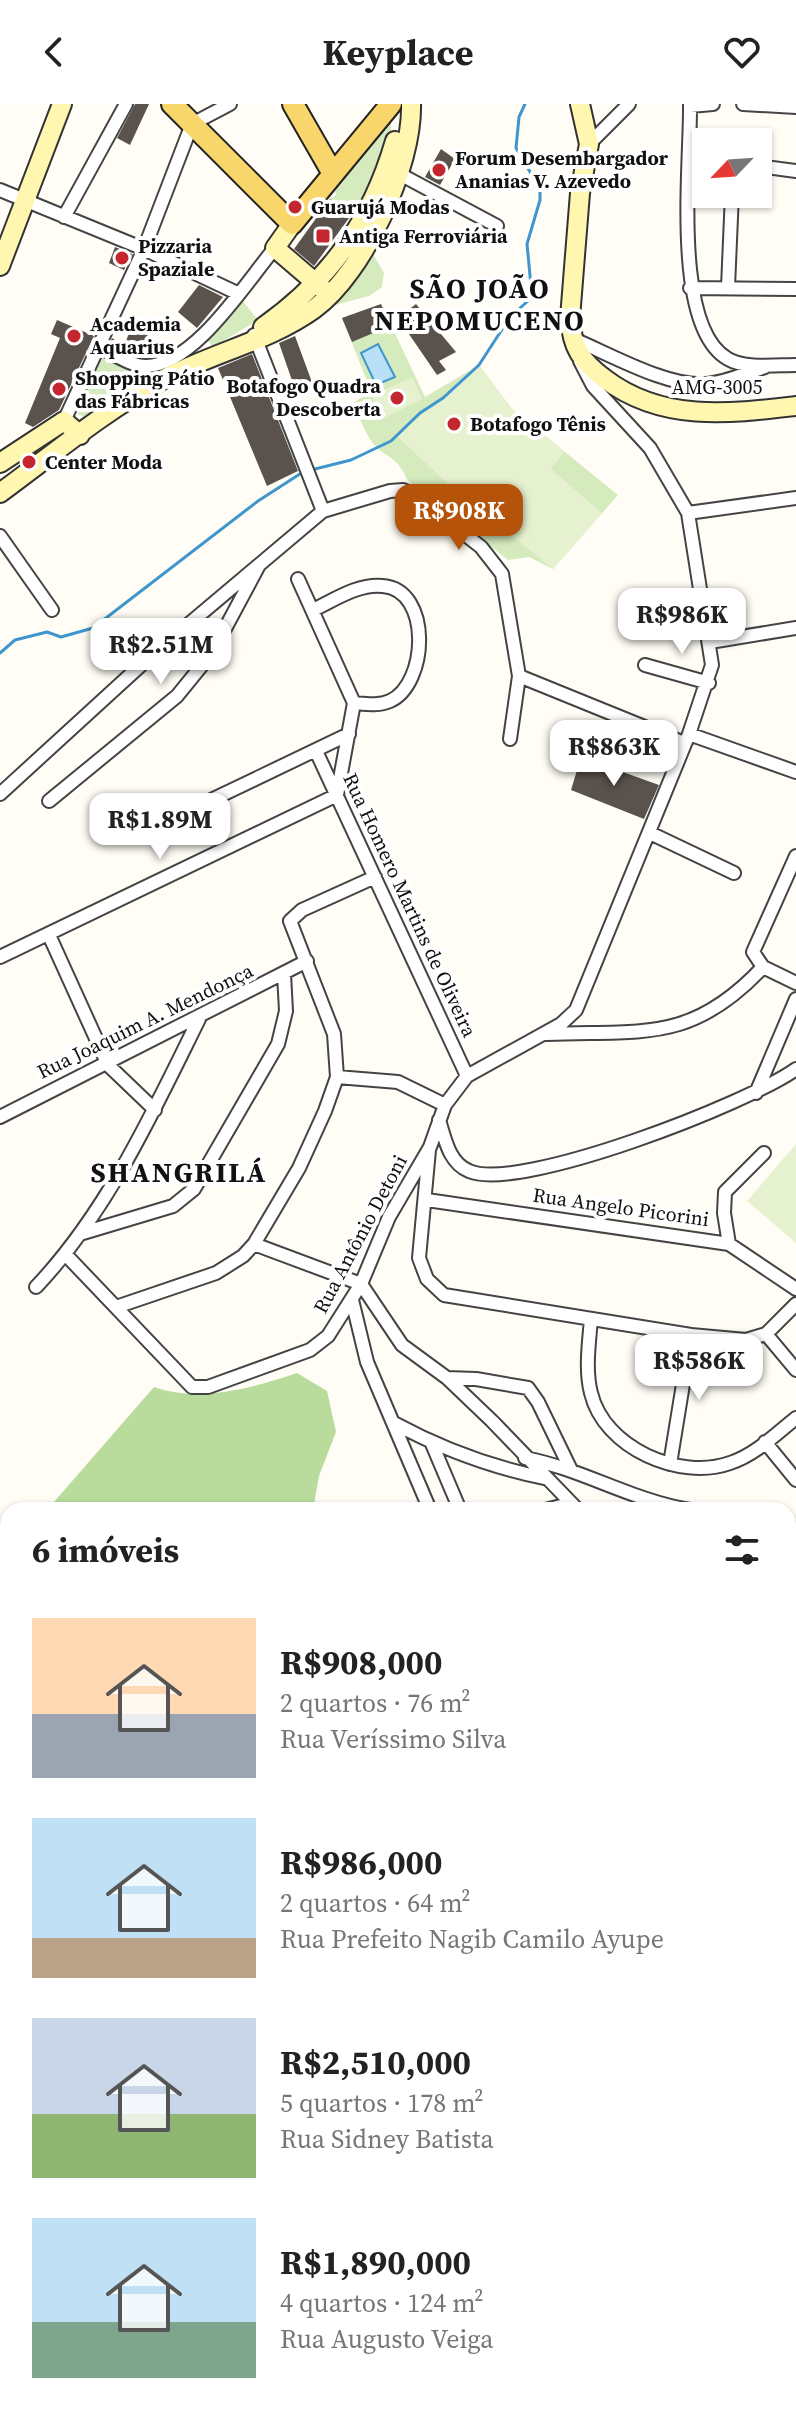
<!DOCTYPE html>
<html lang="pt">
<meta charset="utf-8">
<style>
body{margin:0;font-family:"Source Serif 4",serif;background:#f2f2f2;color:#222;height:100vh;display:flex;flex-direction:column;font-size:30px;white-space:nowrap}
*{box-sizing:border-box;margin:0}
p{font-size:26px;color:#767676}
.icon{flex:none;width:44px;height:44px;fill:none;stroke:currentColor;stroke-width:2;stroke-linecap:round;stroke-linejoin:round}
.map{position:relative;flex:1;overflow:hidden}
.sheet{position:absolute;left:0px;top:1398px;width:796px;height:914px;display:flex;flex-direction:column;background:#fff;border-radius:24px 24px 0 0;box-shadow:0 2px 6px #0004}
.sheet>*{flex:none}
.needle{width:52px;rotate:245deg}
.fabs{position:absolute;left:692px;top:24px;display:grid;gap:16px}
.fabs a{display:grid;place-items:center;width:80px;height:80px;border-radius:0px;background:#fff;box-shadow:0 2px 6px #0004;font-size:40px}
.price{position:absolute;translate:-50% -68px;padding:0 18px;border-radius:16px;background:#fff;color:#222;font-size:26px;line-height:52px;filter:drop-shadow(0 2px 4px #0008)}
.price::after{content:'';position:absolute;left:50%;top:48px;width:24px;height:18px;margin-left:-12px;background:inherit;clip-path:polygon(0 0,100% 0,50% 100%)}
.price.active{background:#b45309;color:#fff}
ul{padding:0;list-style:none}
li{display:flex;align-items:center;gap:24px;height:200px;padding:0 32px}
li span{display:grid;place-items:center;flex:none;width:224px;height:160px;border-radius:0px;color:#555}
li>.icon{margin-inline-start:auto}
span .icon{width:96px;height:96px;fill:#fffc;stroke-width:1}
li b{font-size:34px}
h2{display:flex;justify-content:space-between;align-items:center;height:96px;padding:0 32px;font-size:34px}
header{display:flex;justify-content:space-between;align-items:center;height:104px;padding:0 32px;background:#fff;font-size:36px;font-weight:700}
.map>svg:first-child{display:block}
</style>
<header><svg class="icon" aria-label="back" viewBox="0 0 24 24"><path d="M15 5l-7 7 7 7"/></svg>Keyplace<svg class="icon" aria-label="heart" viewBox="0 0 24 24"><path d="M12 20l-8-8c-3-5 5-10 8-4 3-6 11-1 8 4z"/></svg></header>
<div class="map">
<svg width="796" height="2311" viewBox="0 0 796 2311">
<rect width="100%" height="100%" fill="#fffdf5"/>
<path fill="#d5ebbd" d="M 391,8 L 391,46 L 356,113 L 330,95 L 336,91 L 335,83 Z
M 373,150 L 384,169 L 382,183 L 369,192 L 335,201 L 360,151 Z
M 242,196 L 258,216 L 213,243 L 208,237 Z
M 381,200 L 425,293 L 479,261 L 512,305 L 618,391 L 553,465 L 529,453 L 508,456 L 408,377 C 394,346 385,357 370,335 C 363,324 358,310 353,299 L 371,287 L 342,214 Z
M 102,246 L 145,268 L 84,312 L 78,311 Z"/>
<path fill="#b9dc9c" d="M 297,1269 L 327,1287 L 336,1328 L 319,1372 L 313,1406 L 47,1406 L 154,1283 C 200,1299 252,1284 297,1269 Z"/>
<path fill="#e6f2cf" d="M 479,261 L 512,305 L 564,348 L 551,365 L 602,409 L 553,465 L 447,379 L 397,332 Z
M 412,273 L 422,295 L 384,314 L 372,292 Z
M 796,1040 L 796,1139 L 747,1097 Z"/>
<path fill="#b9e0f7" stroke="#3f96cf" stroke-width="2" d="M 378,240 L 395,273 L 376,281 L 361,249 Z"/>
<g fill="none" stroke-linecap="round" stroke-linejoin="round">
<path stroke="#3f96cf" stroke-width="3" d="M 311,366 L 351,356 L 391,337 L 420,309 L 443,294 L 479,261 L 510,213 L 529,196 L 531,182 L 527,140 L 540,96 L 540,85 L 516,44 L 519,13 L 525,0
M 0,549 L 15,536 L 47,528 L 61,533 L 93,524 L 258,397 L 303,368
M 333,2304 L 354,2304"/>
<path stroke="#b9e0f7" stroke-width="18" d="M 0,1708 L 8,1712
M 788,1856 L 796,1855"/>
</g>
<path fill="#5a524d" d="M 135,0 L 149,0 L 130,41 L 117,34 Z
M 441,45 L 455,55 L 440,81 L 425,73 Z
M 330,95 L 352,110 L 314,162 L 294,145 Z
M 115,143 L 132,150 L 124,166 L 109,159 Z
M 199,181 L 223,193 L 197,224 L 178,208 Z
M 381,200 L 390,222 L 352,238 L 342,214 Z
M 416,200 L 456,248 L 439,257 L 446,266 L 437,271 L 398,214 Z
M 57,216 L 94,232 L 59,306 L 33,323 L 25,319 L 60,234 L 51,230 Z
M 133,219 L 151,226 L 140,252 L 110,239 L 112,234 L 124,242 Z
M 295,232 L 313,281 L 296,288 L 279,239 Z
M 252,250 L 298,367 L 267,382 L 218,264 Z
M 581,653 L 659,681 L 644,715 L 571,686 Z"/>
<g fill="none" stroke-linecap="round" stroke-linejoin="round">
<defs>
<path id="street" d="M 690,0 C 691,58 671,223 728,255 C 745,265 777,261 796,261
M 743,0 L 796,3
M 690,2 L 713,0
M 589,40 L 629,0
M 690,54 L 706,56
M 758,62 L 796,67
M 394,67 L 497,122
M 0,86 L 144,145 L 237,189
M 64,113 L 126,0
M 728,183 L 732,90
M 690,184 L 796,185
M 254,231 L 323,407
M 571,234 C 608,249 666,283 705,280 C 725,279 746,269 765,263
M 101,244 C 114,250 131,262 146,262 C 195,261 246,178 275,144
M 64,317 L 144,145 L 192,20 L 230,0
M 688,409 L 796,394
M 0,432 L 52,506
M 313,506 C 334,496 359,479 383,482 C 432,486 428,580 390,597 C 379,602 366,600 354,599
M 710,538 L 796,524
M 645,561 L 709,579
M 519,572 L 684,639
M 689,630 L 796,668
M 316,647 L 467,972
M 0,690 L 152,551 L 323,407 L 390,387 L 403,386 L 413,390 L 481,443 L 502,470 L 519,572 L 510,635
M 49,697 L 177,592 L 212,549 L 258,463
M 205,699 L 349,630
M 650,729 L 734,769
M 796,752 L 753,848 L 763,863 L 796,879
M 49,831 L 108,961 L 155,1006
M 0,853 L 337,691 L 354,599 L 298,475
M 547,930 C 642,926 691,940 763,863
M 337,973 L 398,978 L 445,1001
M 756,989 L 796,895
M 0,1013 L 307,857
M 439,1016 C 445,1035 449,1059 469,1067 C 519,1089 749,999 796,965
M 429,1046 L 419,1154 L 427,1175 L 444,1191 L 691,1231 L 746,1236 L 766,1230 L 796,1200
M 427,1096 L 729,1140 L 796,1185
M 83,1129 L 173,1102 L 194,1085 L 278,940 L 286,907 L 284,870
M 254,1140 L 361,1180
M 729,1140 L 724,1109 L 725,1088 L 764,1049
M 66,1151 L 192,1283 L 208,1283 L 310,1246 L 328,1232 L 361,1180 L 389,1113 L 430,1043 L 445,1001 L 467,972 L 561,920 L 576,906 L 689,630 L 712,561 L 688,409 L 650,344 L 593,282 L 580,257
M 361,1180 L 402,1241 L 447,1274 L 492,1317 L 578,1406
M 36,1183 C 108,1107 153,1008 199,915
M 352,1196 L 367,1258 L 430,1406
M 116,1203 L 216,1169 L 243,1152 L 254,1140 L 299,1064 L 325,1007 L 337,973 L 334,930 L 290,817 L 302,806 L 375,773
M 591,1215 C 589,1239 585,1266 591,1289 C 604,1344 680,1377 730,1359 C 755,1351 776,1330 796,1314
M 766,1230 L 796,1266
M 447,1274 L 476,1275 L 528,1284 L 538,1298 L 571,1366
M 394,1319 C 442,1345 491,1363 544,1374
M 765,1338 L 796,1376
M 432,1340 L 460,1406
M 525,1354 C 582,1365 633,1397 690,1406
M 670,1360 L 691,1231
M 545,1406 L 569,1400
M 788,1470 L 796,1480
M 788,1530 L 796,1529
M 0,1547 L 8,1553
M 788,1623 L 796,1622
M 788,1675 L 796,1674
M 494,2304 L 500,2311
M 47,2311 L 72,2304
M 124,2311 L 133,2304"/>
<path id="secondary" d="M 580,0 L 589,40 L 580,89 L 570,214 C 572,244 581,257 605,275 C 662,318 728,310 796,302
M 292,120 L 275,144 L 324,186
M 0,162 L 62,0
M 263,223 C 331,175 372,116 395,37
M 0,359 L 64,317 L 80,331
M 0,389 C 52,351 104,307 160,277 C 210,249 268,238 314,205 C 364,169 413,61 411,0"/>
<path id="primary" d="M 172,0 L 292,120 L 391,0
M 293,0 L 332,68"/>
</defs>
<use href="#street" stroke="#444" stroke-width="16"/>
<use href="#secondary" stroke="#333" stroke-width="22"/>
<use href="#primary" stroke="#222" stroke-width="24"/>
<use href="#street" stroke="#fff" stroke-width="12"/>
<use href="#secondary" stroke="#fff6b0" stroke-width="18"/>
<use href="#primary" stroke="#f9d66b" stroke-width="20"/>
</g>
<g fill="#c4262e" stroke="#fff" stroke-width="3">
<circle cx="439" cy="66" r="8"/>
<circle cx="295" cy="103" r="8"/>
<rect x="315" y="124" width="16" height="16" rx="4"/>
<circle cx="122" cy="154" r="8"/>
<circle cx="74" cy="232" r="8"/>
<circle cx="59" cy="285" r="8"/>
<circle cx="397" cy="294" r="8"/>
<circle cx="454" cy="320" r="8"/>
<circle cx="29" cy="358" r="8"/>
</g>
<g text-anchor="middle" stroke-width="8" stroke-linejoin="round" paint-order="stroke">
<g font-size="20" font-weight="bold" fill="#111" stroke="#fff" text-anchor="start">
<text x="455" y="61">Forum Desembargador<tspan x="455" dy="23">Ananias V. Azevedo</tspan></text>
<text x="311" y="110">Guarujá Modas</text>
<text x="339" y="139">Antiga Ferroviária</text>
<text x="138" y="149">Pizzaria<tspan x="138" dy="23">Spaziale</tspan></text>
<text x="90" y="227">Academia<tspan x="90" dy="23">Aquarius</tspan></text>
<text x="75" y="281">Shopping Pátio<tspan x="75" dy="23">das Fábricas</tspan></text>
<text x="381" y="289" text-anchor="end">Botafogo Quadra<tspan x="381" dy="23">Descoberta</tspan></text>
<text x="470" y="327">Botafogo Tênis</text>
<text x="45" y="365">Center Moda</text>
</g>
<g font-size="20" fill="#111" stroke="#fff">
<text x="717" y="290">AMG-3005</text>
<text transform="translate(410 801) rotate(65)" y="7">Rua Homero Martins de Oliveira</text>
<text transform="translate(145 917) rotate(-26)" y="7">Rua Joaquim A. Mendonça</text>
<text transform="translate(621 1103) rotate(8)" y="7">Rua Angelo Picorini</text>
<text transform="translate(360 1130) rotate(-62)" y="7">Rua Antônio Detoni</text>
</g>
<g font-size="28" font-weight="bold" letter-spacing="2" fill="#111" stroke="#fff">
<text x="480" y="194">SÃO JOÃO<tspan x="480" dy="32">NEPOMUCENO</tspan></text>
<text x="179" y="1078">SHANGRILÁ</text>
</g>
</g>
</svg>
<div class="fabs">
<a><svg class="needle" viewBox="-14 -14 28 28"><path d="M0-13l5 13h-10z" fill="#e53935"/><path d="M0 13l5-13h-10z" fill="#767676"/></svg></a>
</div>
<b class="price active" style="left:459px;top:448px">R$908K</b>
<b class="price" style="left:682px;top:552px">R$986K</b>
<b class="price" style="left:161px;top:582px">R$2.51M</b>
<b class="price" style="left:614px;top:684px">R$863K</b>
<b class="price" style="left:160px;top:757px">R$1.89M</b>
<b class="price" style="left:699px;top:1298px">R$586K</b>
<section class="sheet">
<h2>6 imóveis<svg class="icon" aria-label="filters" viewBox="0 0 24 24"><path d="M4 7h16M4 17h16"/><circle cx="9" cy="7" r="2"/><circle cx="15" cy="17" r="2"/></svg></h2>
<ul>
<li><span style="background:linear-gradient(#ffd9b3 60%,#9aa5b1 0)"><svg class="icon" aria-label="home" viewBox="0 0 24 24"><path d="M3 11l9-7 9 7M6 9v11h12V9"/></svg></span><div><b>R$908,000</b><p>2 quartos · 76 m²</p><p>Rua Veríssimo Silva</p></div></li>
<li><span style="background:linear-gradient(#bfe0f5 75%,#b9a48a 0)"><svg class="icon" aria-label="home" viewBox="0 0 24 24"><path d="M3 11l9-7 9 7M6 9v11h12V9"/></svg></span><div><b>R$986,000</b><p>2 quartos · 64 m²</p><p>Rua Prefeito Nagib Camilo Ayupe</p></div></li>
<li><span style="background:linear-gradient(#c9d6e8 60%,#8fb573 0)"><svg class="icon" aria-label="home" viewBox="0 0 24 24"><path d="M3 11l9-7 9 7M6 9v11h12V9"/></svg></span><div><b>R$2,510,000</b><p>5 quartos · 178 m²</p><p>Rua Sidney Batista</p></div></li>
<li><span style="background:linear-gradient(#bfe0f5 65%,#7fa58c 0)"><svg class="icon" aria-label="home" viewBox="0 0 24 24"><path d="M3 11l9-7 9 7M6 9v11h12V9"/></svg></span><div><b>R$1,890,000</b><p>4 quartos · 124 m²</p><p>Rua Augusto Veiga</p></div></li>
</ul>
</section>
</div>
